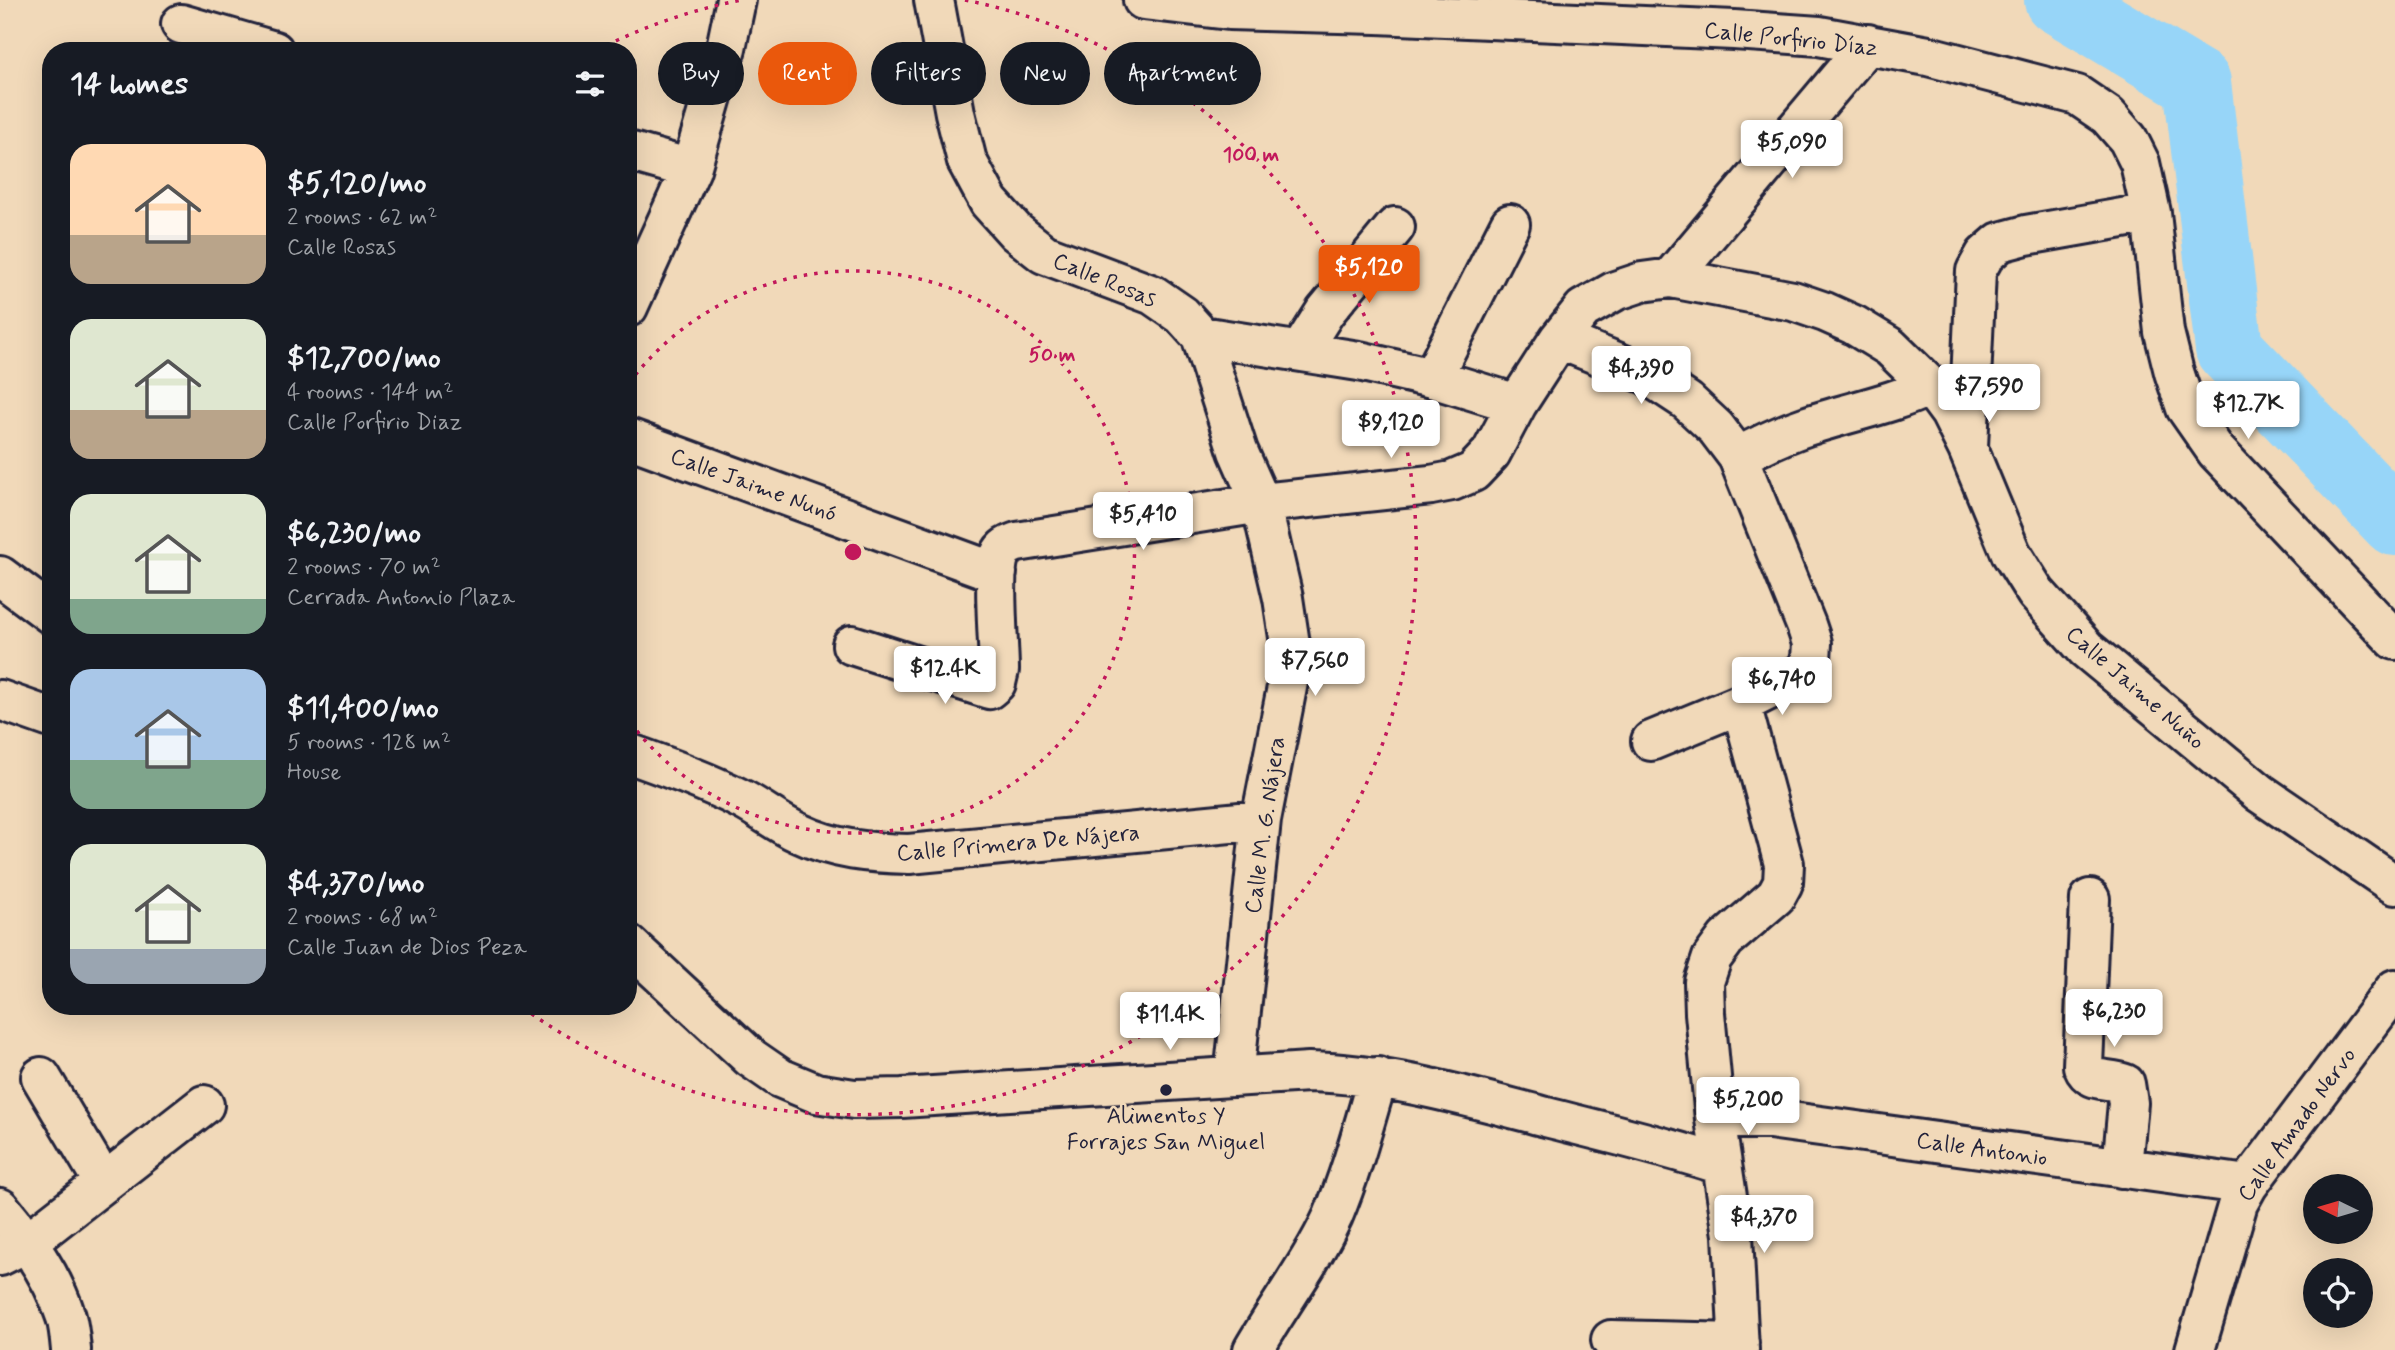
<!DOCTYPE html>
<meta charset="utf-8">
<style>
body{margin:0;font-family:Mynerve,sans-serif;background:#242831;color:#f1f3f6;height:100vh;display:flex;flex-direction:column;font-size:26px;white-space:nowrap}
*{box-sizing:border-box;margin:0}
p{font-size:23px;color:#9ea1a6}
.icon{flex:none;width:38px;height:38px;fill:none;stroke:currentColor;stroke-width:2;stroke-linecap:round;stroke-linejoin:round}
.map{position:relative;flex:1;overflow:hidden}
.sheet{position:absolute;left:42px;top:42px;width:595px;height:973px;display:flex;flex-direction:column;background:#171b24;border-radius:28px;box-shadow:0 7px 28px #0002}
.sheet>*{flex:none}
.hud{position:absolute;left:658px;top:42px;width:665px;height:63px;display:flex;gap:14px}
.needle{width:46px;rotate:275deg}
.fabs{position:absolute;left:2303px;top:1174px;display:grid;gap:14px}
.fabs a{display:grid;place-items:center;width:70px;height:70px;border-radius:50%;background:#171b24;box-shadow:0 7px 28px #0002;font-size:35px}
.price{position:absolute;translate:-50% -60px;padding:0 16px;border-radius:7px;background:#fff;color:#222;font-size:23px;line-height:46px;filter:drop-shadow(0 2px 4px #0008)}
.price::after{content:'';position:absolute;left:50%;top:42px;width:21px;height:16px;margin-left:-10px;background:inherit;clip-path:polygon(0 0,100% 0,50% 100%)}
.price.current{background:#ea580c;color:#fff}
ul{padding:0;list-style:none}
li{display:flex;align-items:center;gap:21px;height:175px;padding:0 28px}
li span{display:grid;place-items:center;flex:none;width:196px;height:140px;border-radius:21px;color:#555}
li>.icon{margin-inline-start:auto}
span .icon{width:84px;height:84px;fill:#fffc;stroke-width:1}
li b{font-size:30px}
h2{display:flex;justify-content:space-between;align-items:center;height:84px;padding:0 28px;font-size:30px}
.pill{padding:0 24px;border-radius:32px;background:#171b24;box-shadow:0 7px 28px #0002;font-size:24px;line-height:63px}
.pill.current{background:#ea580c;color:#fff}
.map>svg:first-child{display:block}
</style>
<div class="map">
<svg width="2395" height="1350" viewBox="0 0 2395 1350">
<rect width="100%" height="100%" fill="#f1d9b9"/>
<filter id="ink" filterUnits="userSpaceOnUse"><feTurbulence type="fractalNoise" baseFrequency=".0143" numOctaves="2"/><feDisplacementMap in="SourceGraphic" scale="14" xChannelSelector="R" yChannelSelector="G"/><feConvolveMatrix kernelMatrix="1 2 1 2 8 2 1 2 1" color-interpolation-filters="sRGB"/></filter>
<g filter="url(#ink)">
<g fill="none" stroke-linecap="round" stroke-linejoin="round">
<path stroke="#97d5f8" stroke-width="68" d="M 2058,0 L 2197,83 L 2229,349 L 2395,522"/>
<defs>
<path id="minor" d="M 934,0 L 955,113 L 967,161 L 989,202 L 1016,232 L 1044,254 L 1153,295 L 1182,315 L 1201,336 L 1359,361 L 1432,378 L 1517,404
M 1143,0 L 1229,10 L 1377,14 L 1734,30 L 1819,36 L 1928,56 L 2077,95 L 2108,116 L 2128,139 L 2140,163 L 2151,213 L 2164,332 L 2174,372 L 2186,408 L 2216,451 L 2395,640
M 181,24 L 274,51
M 628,151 L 691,169
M 1671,278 L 1868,44
M 628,307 L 691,169 L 726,48 L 736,0
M 1201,336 L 1238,451 L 1261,503 L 1283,598 L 1290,644 L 1288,682 L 1261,820 L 1234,1077
M 1559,339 L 1646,374 L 1687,401 L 1716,428 L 1738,457 L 1806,625 L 1812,643 L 1811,659 L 1805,672 L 1741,704 L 1651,741
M 1301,350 L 1325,312 L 1395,227
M 1432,378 L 1510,224
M 628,438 L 997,573
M 1968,447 L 1976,271 L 1985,255 L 2000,242 L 2026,235 L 2151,213
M 1738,457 C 1760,445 1783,434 1807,426 C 1848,412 1890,405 1930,386
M 0,576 L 51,614
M 852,645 L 989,689 L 996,683 L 999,670 C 999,646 992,572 1000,555 C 1003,547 1009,545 1017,542 L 1261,503 L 1431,485 L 1452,481 L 1473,472 L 1491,453 L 1517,404 L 1559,339 L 1583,309 L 1615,291 L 1642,282 L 1671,278 L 1793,301 L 1825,312 L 1854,325 L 1890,347 L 1930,386 L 1950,413 L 1968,449 L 2011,553 L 2036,593 L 2086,649 L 2260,793 L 2395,885
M 0,700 L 51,718
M 628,753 C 667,767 706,781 743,800 C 762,810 779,824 799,833 C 834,850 870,853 909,854 L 1261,820
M 2090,899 L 2083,1066 C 2090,1084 2109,1077 2125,1084 L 2128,1103 L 2122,1168
M 628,944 L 751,1058 L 780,1078 L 816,1093 L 854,1099 L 902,1098 L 1309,1072 C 1389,1074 1469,1097 1546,1117 C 1605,1132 1665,1146 1722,1165
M 41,1077 L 104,1183
M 1715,1119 L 1770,1119 L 2248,1185
M 0,1208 C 27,1240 53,1276 66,1317 C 69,1327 70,1339 71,1350
M 0,1256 L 28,1242 L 204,1105
M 1611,1340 L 1739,1343
M 1253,1350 C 1279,1305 1311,1263 1333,1216 C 1352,1171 1364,1124 1378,1077
M 1739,1350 L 1733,1235 L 1715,1119 L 1705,1013 L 1704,982 L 1712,958 L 1726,939 L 1776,896 L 1783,883 L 1784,864 L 1741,704
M 2195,1350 L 2238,1203 L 2248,1185 L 2395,989"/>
</defs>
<use href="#minor" stroke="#22223b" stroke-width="44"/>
<use href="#minor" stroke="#f1d9b9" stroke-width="38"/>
</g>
</g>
<g fill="none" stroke="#c2185b" stroke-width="3.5" stroke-dasharray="3.5 7">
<path d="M629 383A281 281 0 1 1 629 721"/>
<path d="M597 50A563 563 0 0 1 741 0M965 0A563 563 0 1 1 522 1007"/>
</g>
<circle fill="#22223b" stroke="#f1d9b9" stroke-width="2.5" cx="1166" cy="1090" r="7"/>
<g text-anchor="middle" stroke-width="5" stroke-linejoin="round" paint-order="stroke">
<g font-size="23" fill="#22223b" stroke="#f1d9b9">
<text transform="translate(1791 38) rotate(6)" y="8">Calle Porfirio Díaz</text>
<text transform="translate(1105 279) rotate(22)" y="8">Calle Rosas</text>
<text transform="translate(754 484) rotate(20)" y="8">Calle Jaime Nunó</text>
<text transform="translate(2136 687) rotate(41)" y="8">Calle Jaime Nuño</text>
<text transform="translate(1264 825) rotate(-82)" y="8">Calle M. G. Nájera</text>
<text transform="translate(1018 842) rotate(-5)" y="8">Calle Primera De Nájera</text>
<text transform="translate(2296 1124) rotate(-54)" y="8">Calle Amado Nervo</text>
<text transform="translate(1982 1148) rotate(8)" y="8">Calle Antonio</text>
</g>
<g font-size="23" fill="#22223b" stroke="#f1d9b9">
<text x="1166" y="1123">Alimentos Y<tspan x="1166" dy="26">Forrajes San Miguel</tspan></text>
</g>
</g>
<circle cx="853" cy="552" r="10" fill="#c2185b" stroke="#f1d9b9" stroke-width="3.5"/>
<g font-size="21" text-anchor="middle" font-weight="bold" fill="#c2185b" stroke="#f1d9b9" stroke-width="5" stroke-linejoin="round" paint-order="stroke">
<text x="1251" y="161">100 m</text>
<text x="1052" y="361">50 m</text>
</g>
</svg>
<div class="fabs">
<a><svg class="needle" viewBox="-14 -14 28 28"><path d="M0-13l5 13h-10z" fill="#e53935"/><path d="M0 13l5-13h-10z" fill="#9ea1a6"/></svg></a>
<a><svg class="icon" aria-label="locate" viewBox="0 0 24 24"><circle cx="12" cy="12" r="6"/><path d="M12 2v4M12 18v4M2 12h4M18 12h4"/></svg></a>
</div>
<b class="price" style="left:1792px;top:180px">$5,090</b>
<b class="price current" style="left:1369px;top:305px">$5,120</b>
<b class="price" style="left:1641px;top:406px">$4,390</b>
<b class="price" style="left:1989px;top:424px">$7,590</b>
<b class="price" style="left:2248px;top:441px">$12.7K</b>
<b class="price" style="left:1391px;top:460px">$9,120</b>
<b class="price" style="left:1143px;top:552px">$5,410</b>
<b class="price" style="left:1315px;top:698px">$7,560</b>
<b class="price" style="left:945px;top:706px">$12.4K</b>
<b class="price" style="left:1782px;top:717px">$6,740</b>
<b class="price" style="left:2114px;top:1049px">$6,230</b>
<b class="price" style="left:1170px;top:1052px">$11.4K</b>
<b class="price" style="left:1748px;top:1137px">$5,200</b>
<b class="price" style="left:1764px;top:1255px">$4,370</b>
<div class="hud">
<a class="pill">Buy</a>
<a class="pill current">Rent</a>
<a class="pill">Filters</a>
<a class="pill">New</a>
<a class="pill">Apartment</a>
</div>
<section class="sheet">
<h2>14 homes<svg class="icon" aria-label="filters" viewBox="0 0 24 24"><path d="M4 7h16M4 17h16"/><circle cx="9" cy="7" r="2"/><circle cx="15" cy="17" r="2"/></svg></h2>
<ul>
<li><span style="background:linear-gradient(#ffd9b3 65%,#b9a48a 0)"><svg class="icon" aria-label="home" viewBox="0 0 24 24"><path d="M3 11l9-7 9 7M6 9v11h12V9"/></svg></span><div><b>$5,120/mo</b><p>2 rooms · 62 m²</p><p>Calle Rosas</p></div></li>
<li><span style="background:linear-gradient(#dfe7d0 65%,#b9a48a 0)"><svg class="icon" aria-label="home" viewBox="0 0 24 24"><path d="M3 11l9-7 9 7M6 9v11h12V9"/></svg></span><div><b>$12,700/mo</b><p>4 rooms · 144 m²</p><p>Calle Porfirio Diaz</p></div></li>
<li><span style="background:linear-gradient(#dfe7d0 75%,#7fa58c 0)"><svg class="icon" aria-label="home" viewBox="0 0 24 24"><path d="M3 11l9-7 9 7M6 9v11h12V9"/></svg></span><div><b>$6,230/mo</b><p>2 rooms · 70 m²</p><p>Cerrada Antonio Plaza</p></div></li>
<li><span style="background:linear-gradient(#a9c7e8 65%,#7fa58c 0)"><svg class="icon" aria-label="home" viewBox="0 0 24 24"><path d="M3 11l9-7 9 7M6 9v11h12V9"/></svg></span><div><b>$11,400/mo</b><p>5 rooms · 128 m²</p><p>House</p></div></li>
<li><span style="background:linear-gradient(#dfe7d0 75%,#9aa5b1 0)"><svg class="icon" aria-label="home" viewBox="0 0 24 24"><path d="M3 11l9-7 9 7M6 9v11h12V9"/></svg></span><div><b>$4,370/mo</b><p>2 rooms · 68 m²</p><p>Calle Juan de Dios Peza</p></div></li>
</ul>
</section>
</div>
